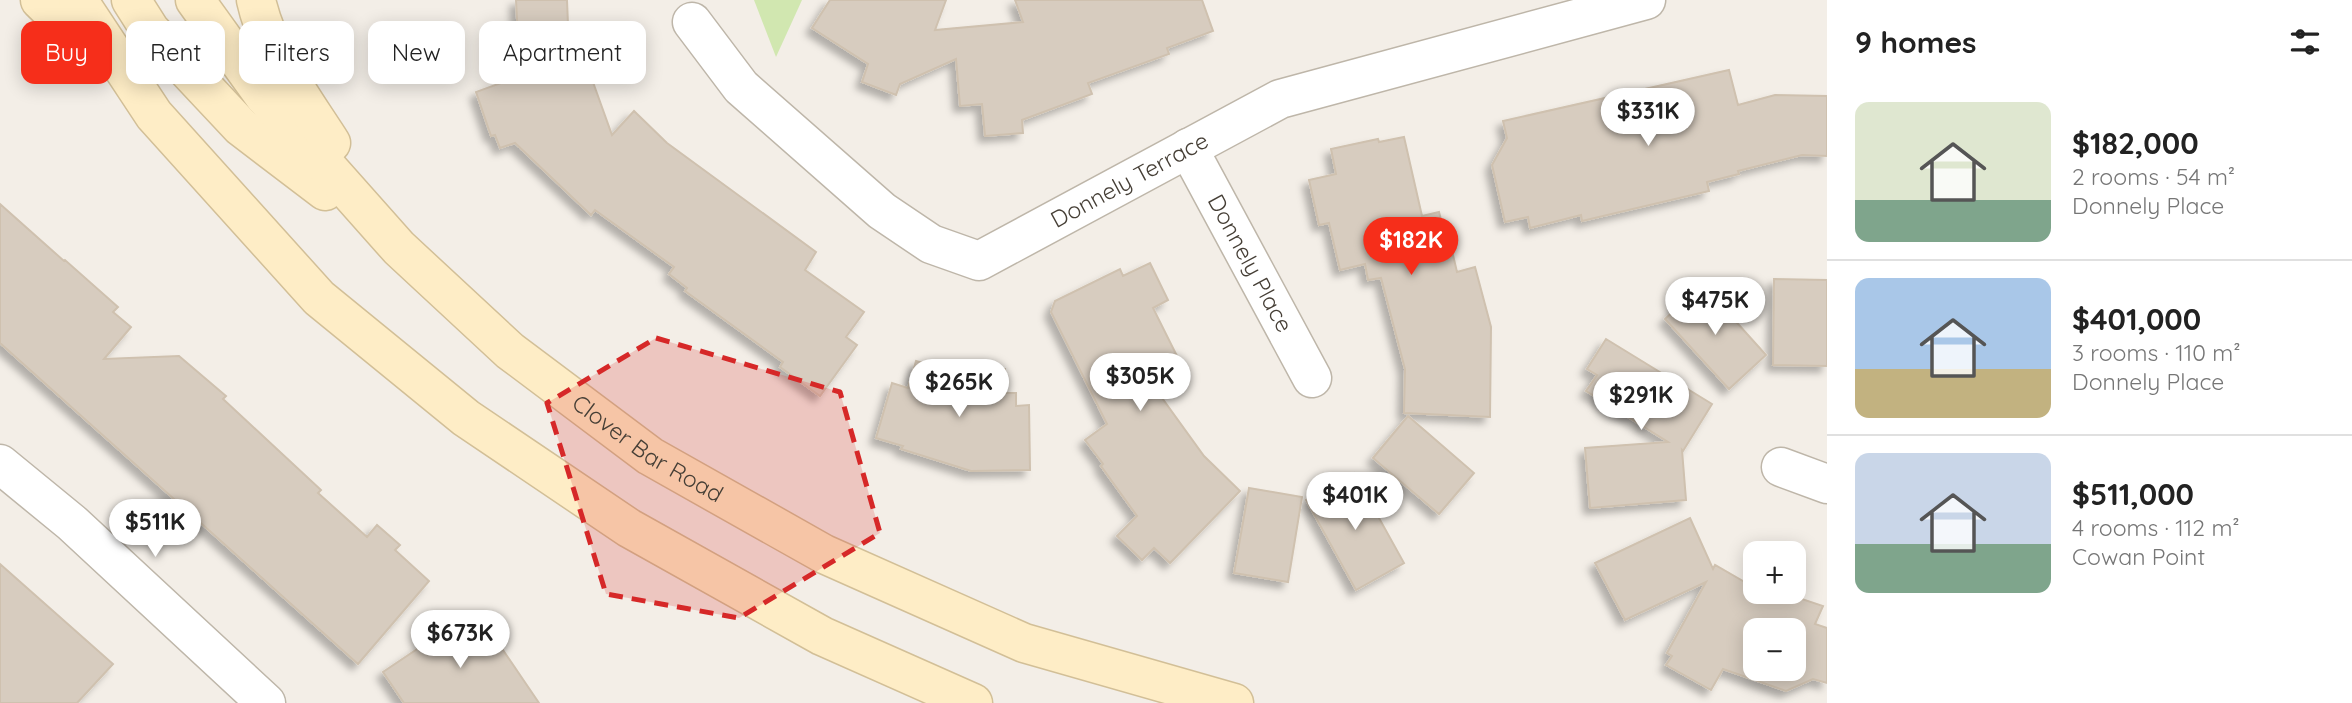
<!DOCTYPE html>
<meta charset="utf-8">
<style>
body{margin:0;font-family:Quicksand,sans-serif;background:#f2f2f2;color:#222;height:100vh;display:flex;flex-direction:column;font-size:26px;white-space:nowrap}
*{box-sizing:border-box;margin:0}
p{font-size:23px;color:#767676}
.icon{flex:none;width:38px;height:38px;fill:none;stroke:currentColor;stroke-width:2;stroke-linecap:round;stroke-linejoin:round}
.map{position:relative;flex:1;overflow:hidden}
.drawer{display:flex;flex-direction:column;background:#fff;width:525px}
.drawer>*{flex:none}
.top-card{position:absolute;left:21px;top:21px;width:665px;height:63px;display:flex;gap:14px}
.fabs{position:absolute;left:1743px;top:541px;display:grid;gap:14px}
.fabs a{display:grid;place-items:center;width:63px;height:63px;border-radius:14px;background:#fff;box-shadow:0 4px 18px #0003;font-size:35px}
.price{position:absolute;translate:-50% -60px;padding:0 16px;border-radius:24px;background:#fff;color:#222;font-size:23px;line-height:46px;filter:drop-shadow(0 2px 4px #0008)}
.price::after{content:'';position:absolute;left:50%;top:42px;width:21px;height:16px;margin-left:-10px;background:inherit;clip-path:polygon(0 0,100% 0,50% 100%)}
.price.on{background:#f62e1a;color:#fff}
ul{padding:0;list-style:none}
li{display:flex;align-items:center;gap:21px;height:175px;padding:0 28px}
li+li{border-top:2px solid #e0e0e0}
li span{display:grid;place-items:center;flex:none;width:196px;height:140px;border-radius:14px;color:#555}
li>.icon{margin-inline-start:auto}
span .icon{width:84px;height:84px;fill:#fffc;stroke-width:1}
li b{font-size:30px}
h2{display:flex;justify-content:space-between;align-items:center;height:84px;padding:0 28px;font-size:30px}
.chip{padding:0 24px;border-radius:14px;background:#fff;box-shadow:0 4px 18px #0003;font-size:24px;line-height:63px}
.chip.on{background:#f62e1a;color:#fff}
main{display:flex;flex:1;min-height:0}
.map>svg:first-child{display:block}
</style>
<main>
<div class="map">
<svg width="1827" height="703" viewBox="0 0 1827 703">
<defs>
<filter id="shadow"><feDropShadow dx="-6" dy="6" stdDeviation="3.5" flood-color="#0004"/></filter>
</defs>
<rect width="100%" height="100%" fill="#f3eee7"/>
<path fill="#d1e7b0" d="M 754,0 L 802,0 L 776,57 Z"/>
<path fill="#d7ccbf" stroke="#cfc1af" stroke-width="2" fill-rule="evenodd" filter="url(#shadow)" d="M 516,0 L 567,0 L 569,50 L 580,46 L 612,135 L 634,111 L 667,143 L 816,252 L 805,270 L 864,312 L 846,337 L 857,345 L 820,396 L 780,367 L 783,362 L 685,291 L 687,288 L 669,274 L 674,267 L 595,210 L 591,215 L 515,143 L 500,148 L 495,135 L 491,136 L 476,92 L 520,76 Z
M 830,0 L 946,0 L 935,30 L 1023,22 L 1015,0 L 1202,0 L 1213,31 L 1167,48 L 1169,54 L 1088,83 L 1092,94 L 1022,120 L 1023,133 L 985,136 L 982,104 L 960,106 L 956,59 L 900,84 L 896,95 L 862,82 L 868,64 L 812,28 Z
M 1729,70 L 1738,105 L 1775,95 L 1827,96 L 1827,156 L 1802,155 L 1738,171 L 1739,174 L 1707,182 L 1709,191 L 1582,221 L 1581,215 L 1530,228 L 1528,217 L 1505,222 L 1492,165 L 1507,138 L 1503,121 Z
M 1404,137 L 1422,216 L 1439,212 L 1446,239 L 1449,238 L 1457,272 L 1475,267 L 1491,327 L 1490,417 L 1404,413 L 1405,369 L 1381,278 L 1368,280 L 1365,264 L 1340,270 L 1329,223 L 1319,225 L 1309,180 L 1336,174 L 1331,149 L 1378,139 L 1379,142 Z
M 0,204 L 64,261 L 65,260 L 118,307 L 113,312 L 131,327 L 104,359 L 179,356 L 226,396 L 223,399 L 321,490 L 318,493 L 367,537 L 377,525 L 400,545 L 395,550 L 429,581 L 358,664 L 0,343 Z
M 1150,263 L 1168,300 L 1153,308 L 1177,356 L 1156,366 L 1162,379 L 1152,384 L 1204,456 L 1240,491 L 1170,563 L 1154,548 L 1142,560 L 1117,536 L 1137,516 L 1101,466 L 1103,464 L 1085,440 L 1107,424 L 1051,312 L 1055,301 L 1120,269 L 1123,276 Z
M 1774,279 L 1827,280 L 1827,366 L 1773,365 Z
M 1702,284 L 1766,355 L 1729,389 L 1665,319 Z
M 1606,339 L 1712,404 L 1683,451 L 1682,450 L 1686,500 L 1590,508 L 1585,448 L 1668,442 L 1586,391 L 1597,375 L 1587,369 Z
M 916,361 L 943,369 L 1005,369 L 1005,393 L 1016,393 L 1016,406 L 1029,405 L 1030,470 L 971,471 L 901,449 L 903,446 L 876,438 L 892,383 L 908,388 Z
M 1408,416 L 1474,473 L 1439,514 L 1373,458 Z
M 1354,473 L 1404,563 L 1356,590 L 1306,500 Z
M 1249,488 L 1302,497 L 1288,582 L 1234,573 Z
M 1690,518 L 1713,569 L 1715,565 L 1755,588 L 1755,592 L 1762,592 L 1775,599 L 1778,592 L 1781,592 L 1823,606 L 1815,624 L 1827,628 L 1827,683 L 1813,679 L 1786,691 L 1723,669 L 1711,690 L 1666,665 L 1672,656 L 1667,653 L 1706,582 L 1625,620 L 1595,563 ZM 1755,630 L 1794,630 L 1794,668 L 1755,668 Z
M 0,564 L 113,664 L 77,703 L 0,703 Z
M 471,613 L 483,631 L 488,628 L 539,703 L 404,703 L 383,672 Z"/>
<g fill="none" stroke-linecap="round" stroke-linejoin="round">
<defs>
<g id="minor">
<path id="s1" d="M 692,22 L 741,87 L 882,211 L 931,244 L 979,261 L 1280,99 L 1646,0"/>
<path id="s2" d="M 1188,148 L 1312,378"/>
<path d="M 0,464 L 72,523 L 266,703"/>
<path d="M 1781,467 L 1827,484"/>
</g>
<g id="secondary">
<path d="M 40,0 L 91,50"/>
<path d="M 78,0 L 154,115 L 319,298 L 466,418 L 629,528 L 822,636 L 973,703"/>
<path d="M 131,0 L 150,30 L 241,127 L 325,191"/>
<path id="s3" d="M 195,0 L 264,96 L 399,248 L 510,351 L 650,456 L 824,554 L 1024,643 L 1234,703"/>
<path d="M 256,0 C 268,53 302,98 331,143"/>
</g>
</defs>
<use href="#minor" stroke="#beb6a9" stroke-width="41"/>
<use href="#secondary" stroke="#d2bf97" stroke-width="41"/>
<use href="#minor" stroke="#fff" stroke-width="38"/>
<use href="#secondary" stroke="#feedc6" stroke-width="38"/>
</g>
<path fill="#d62828" fill-opacity="0.2" stroke="#d62828" stroke-width="5" stroke-dasharray="14 9" stroke-linejoin="round" d="M 656,338 L 840,392 L 880,533 L 739,618 L 606,594 L 547,403 Z"/>
<g text-anchor="middle" stroke-width="5" stroke-linejoin="round" paint-order="stroke">
<g font-size="23" fill="#463f36" stroke="#fff">
<text dy="8" stroke="none"><textPath href="#s1" startOffset="550">Donnely Terrace</textPath></text>
<text dy="8" stroke="none"><textPath href="#s2" startOffset="131">Donnely Place</textPath></text>
<text dy="8" stroke="none"><textPath href="#s3" startOffset="642">Clover Bar Road</textPath></text>
</g>
</g>
</svg>
<div class="fabs">
<a>+</a>
<a>−</a>
</div>
<b class="price" style="left:1648px;top:148px">$331K</b>
<b class="price on" style="left:1411px;top:277px">$182K</b>
<b class="price" style="left:1715px;top:337px">$475K</b>
<b class="price" style="left:1140px;top:413px">$305K</b>
<b class="price" style="left:959px;top:419px">$265K</b>
<b class="price" style="left:1641px;top:432px">$291K</b>
<b class="price" style="left:1355px;top:532px">$401K</b>
<b class="price" style="left:155px;top:559px">$511K</b>
<b class="price" style="left:460px;top:670px">$673K</b>
<div class="top-card">
<a class="chip on">Buy</a>
<a class="chip">Rent</a>
<a class="chip">Filters</a>
<a class="chip">New</a>
<a class="chip">Apartment</a>
</div>
</div>
<section class="drawer">
<h2>9 homes<svg class="icon" aria-label="filters" viewBox="0 0 24 24"><path d="M4 7h16M4 17h16"/><circle cx="9" cy="7" r="2"/><circle cx="15" cy="17" r="2"/></svg></h2>
<ul>
<li><span style="background:linear-gradient(#dfe7d0 70%,#7fa58c 0)"><svg class="icon" aria-label="home" viewBox="0 0 24 24"><path d="M3 11l9-7 9 7M6 9v11h12V9"/></svg></span><div><b>$182,000</b><p>2 rooms · 54 m²</p><p>Donnely Place</p></div></li>
<li><span style="background:linear-gradient(#a9c7e8 65%,#c2b280 0)"><svg class="icon" aria-label="home" viewBox="0 0 24 24"><path d="M3 11l9-7 9 7M6 9v11h12V9"/></svg></span><div><b>$401,000</b><p>3 rooms · 110 m²</p><p>Donnely Place</p></div></li>
<li><span style="background:linear-gradient(#c9d6e8 65%,#7fa58c 0)"><svg class="icon" aria-label="home" viewBox="0 0 24 24"><path d="M3 11l9-7 9 7M6 9v11h12V9"/></svg></span><div><b>$511,000</b><p>4 rooms · 112 m²</p><p>Cowan Point</p></div></li>
</ul>
</section>
</main>
